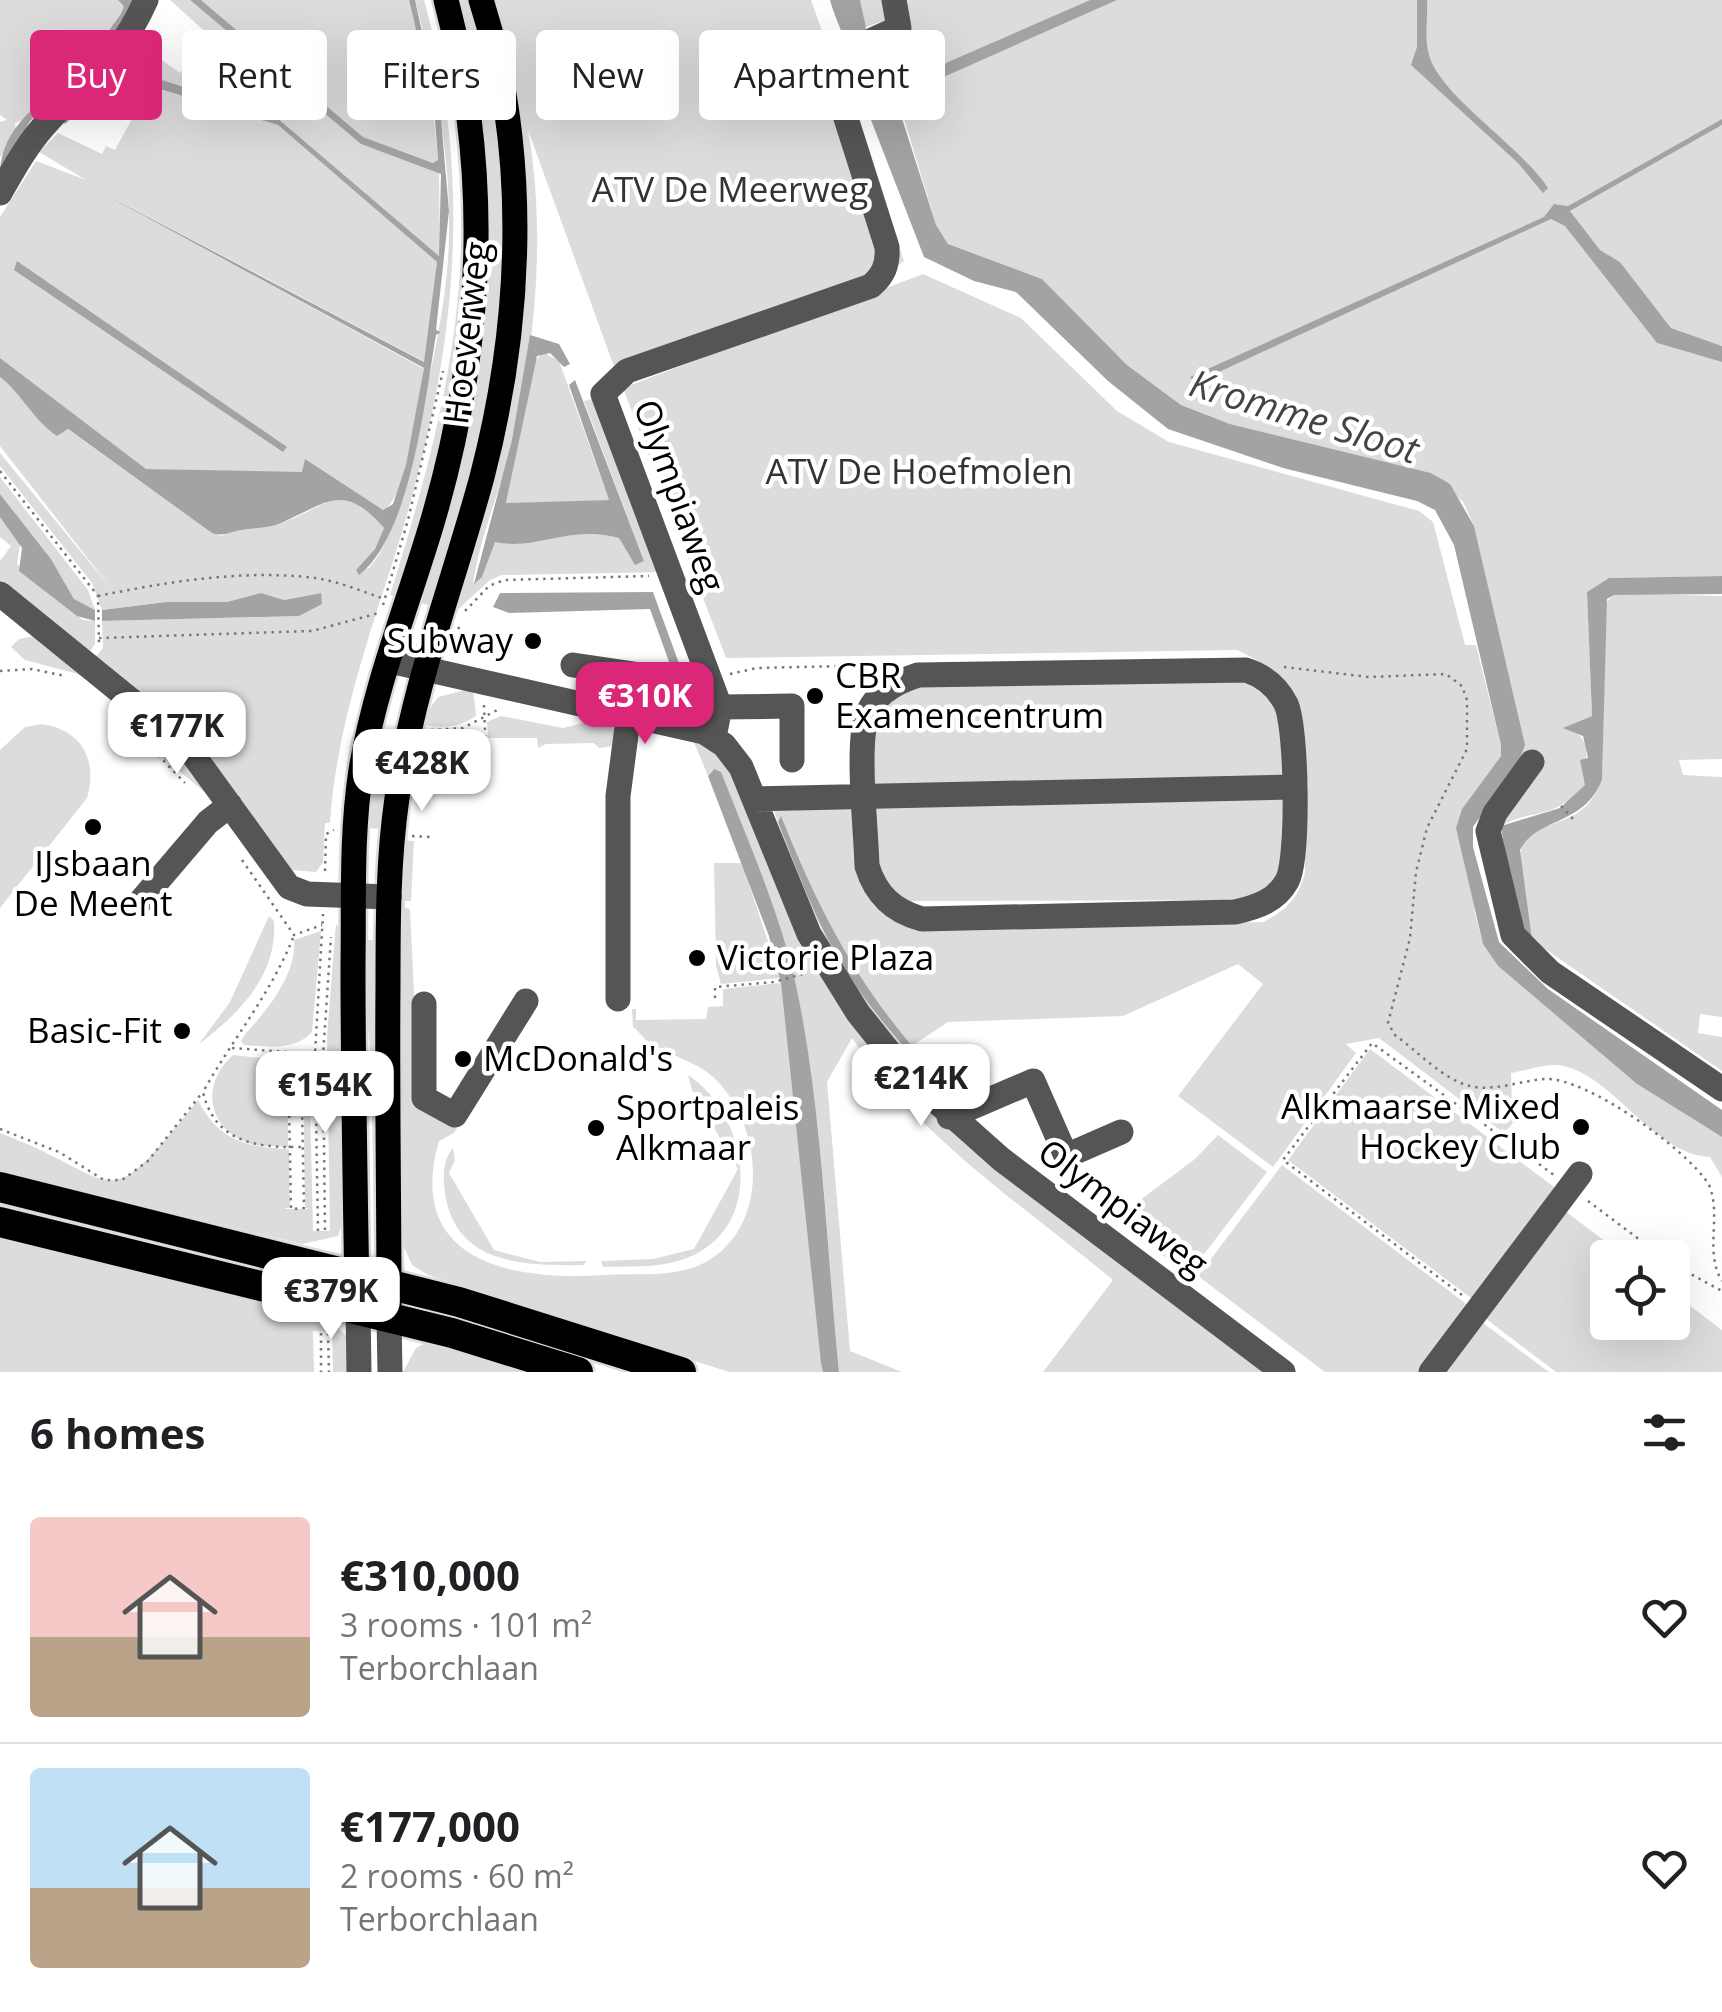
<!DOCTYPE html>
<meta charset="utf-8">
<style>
body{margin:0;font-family:"Open Sans",sans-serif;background:#f2f2f2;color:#202124;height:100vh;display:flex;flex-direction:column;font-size:38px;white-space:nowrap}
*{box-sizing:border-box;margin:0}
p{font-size:32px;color:#757577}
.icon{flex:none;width:55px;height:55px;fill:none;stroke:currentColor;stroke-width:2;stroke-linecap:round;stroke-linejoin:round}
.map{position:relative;height:1372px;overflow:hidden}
.panel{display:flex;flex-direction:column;background:#fff;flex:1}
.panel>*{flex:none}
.hud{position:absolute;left:30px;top:30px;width:1000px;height:90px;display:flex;gap:20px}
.buttons{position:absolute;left:1590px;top:1240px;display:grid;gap:20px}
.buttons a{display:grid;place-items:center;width:100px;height:100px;border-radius:10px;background:#fff;box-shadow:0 10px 40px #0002;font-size:50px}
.price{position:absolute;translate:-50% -85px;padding:0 22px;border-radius:20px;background:#fff;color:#222;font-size:32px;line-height:65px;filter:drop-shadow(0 2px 5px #0008)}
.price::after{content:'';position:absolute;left:50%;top:60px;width:30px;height:22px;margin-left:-15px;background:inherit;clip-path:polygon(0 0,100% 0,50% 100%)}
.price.active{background:#db2777;color:#fff}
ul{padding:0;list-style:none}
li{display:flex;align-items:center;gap:30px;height:250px;padding:0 30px}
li+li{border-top:2px solid #e0e0e0}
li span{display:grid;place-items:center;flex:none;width:280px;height:200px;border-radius:10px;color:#555}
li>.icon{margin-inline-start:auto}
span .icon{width:120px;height:120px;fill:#fffc;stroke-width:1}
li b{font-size:42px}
h2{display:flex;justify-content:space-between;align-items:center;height:120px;padding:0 30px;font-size:42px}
.tag{padding:0 35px;border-radius:10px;background:#fff;box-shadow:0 10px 40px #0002;font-size:35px;line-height:90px}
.tag.active{background:#db2777;color:#fff}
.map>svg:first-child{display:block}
</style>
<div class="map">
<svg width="1722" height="1372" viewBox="0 0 1722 1372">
<rect width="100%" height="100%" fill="#fff"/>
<path fill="#dcdcdc" d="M 0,0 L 130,0 L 102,49 L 28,118 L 15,123 L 16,131 L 0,158 L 0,122 L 7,120 L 0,115 Z
M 170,0 L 190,0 L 361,144 L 439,171 L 440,257 L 276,117 L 124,68 L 120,61 L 129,45 L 134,48 L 138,43 L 180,73 L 211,37 Z
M 201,0 L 409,0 L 432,98 L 438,161 L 433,163 L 363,137 Z
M 415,0 L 424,0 C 477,193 453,370 394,558 C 366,645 336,731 330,823 L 325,823 L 323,862 L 316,872 L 291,870 L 93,660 L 103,648 L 102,621 L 299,616 L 320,593 L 284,600 L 261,593 L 227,602 L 166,602 L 102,610 L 92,583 L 0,466 L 0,453 L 114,592 L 0,446 L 0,377 C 22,394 33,420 57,436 L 67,429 L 213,533 L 221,536 C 235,528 257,530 274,525 C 325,512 336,473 384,528 L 375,549 L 356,570 L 369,568 C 397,534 403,489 413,447 C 429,379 448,305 449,235 C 451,156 435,76 415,0 Z
M 433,0 L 442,0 L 468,130 L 464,355 L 402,599 L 390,595 C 458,378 488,225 433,0 Z
M 451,0 L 474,0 C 492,84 511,170 507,257 C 503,377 467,493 438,608 L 420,603 L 444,517 L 479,332 Z
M 487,0 L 811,0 L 904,261 L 871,286 L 616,372 L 528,130 C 546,232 536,342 512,442 C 501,489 480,536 473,583 L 482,577 L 495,541 C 536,551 569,524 619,538 L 635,564 L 644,561 L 584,401 L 597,398 L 663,572 L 502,575 L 490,580 L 453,614 L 516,323 Z
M 860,0 L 1090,0 L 918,75 L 922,86 L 1117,0 L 1722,0 L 1722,119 L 1568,206 L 1554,204 L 1565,225 L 1657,343 L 1722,362 L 1722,576 L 1609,578 L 1587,592 L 1592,716 L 1566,727 C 1596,740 1583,757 1586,785 C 1550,822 1536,807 1501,826 L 1524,745 L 1474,526 L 1463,502 L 1431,473 L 1230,424 L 1181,405 L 1127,365 L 1042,279 L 948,244 L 936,225 L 903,115 L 877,49 L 894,17 L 866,27 Z
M 151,84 L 278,125 L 437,262 L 425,362 L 94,188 L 424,369 C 419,400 409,494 384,510 L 302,473 L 145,469 L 0,358 L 0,217 L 36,161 L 86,180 L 39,152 L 58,133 L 102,154 L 106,146 L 115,150 Z
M 1722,125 L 1722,346 L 1671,328 L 1620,262 L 1600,250 L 1570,211 Z
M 923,274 L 1021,318 L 1117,411 L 1169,442 L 1419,511 L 1433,522 L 1465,645 L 1476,645 L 1501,745 L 1501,756 L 1462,809 L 1475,913 L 1483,944 L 1498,966 L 1637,1084 L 1722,1137 L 1722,1177 L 1710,1157 C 1651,1154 1612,1071 1557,1065 C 1543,1064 1525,1071 1511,1073 L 1512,1109 L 1520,1115 L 1504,1133 L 1379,1038 L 1346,1044 L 1356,1053 L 1273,1167 L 1178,1096 L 1263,984 L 1238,964 L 1123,1016 L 948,1022 L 901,1053 C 842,984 802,896 774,811 L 855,808 C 857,872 852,917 926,929 L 1264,922 C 1287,909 1298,899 1305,873 C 1304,790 1328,689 1237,650 L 726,658 L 623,388 Z
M 543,352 L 559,361 L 609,500 L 506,504 L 535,361 Z
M 0,477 L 88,590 L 95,610 L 74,599 L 51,559 L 0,494 Z
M 0,517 L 20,544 L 17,564 L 83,620 L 95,621 L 95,644 L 88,654 L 0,586 L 0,561 L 11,546 L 0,537 Z
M 1644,594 L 1722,596 L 1722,759 L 1679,760 L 1683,775 L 1722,777 L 1722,1017 L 1700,1014 L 1698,1033 L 1722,1037 L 1722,1071 L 1532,940 C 1528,922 1512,854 1525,841 C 1547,815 1583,830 1602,780 L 1606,603 L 1613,595 Z
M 34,636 L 173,741 L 213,799 L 155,751 L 117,700 L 78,674 L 25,660 L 11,647 L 19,639 Z
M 1250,677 L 1277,709 L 1284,778 L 874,785 C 873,732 865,706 921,684 Z
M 473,688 L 476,716 C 456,729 440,728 418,724 L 438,697 Z
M 501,716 L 563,728 L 587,722 L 613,727 L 618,738 L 613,746 L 599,748 L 594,743 L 546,744 L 538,748 L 537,738 L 488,738 L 487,722 Z
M 42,724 C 82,730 98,760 87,798 L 0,908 L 0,750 L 25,727 Z
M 375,733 L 401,739 L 387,829 L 362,828 Z
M 693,740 L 720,752 L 875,1050 L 1270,1372 L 1043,1372 L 1113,1280 C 1022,1205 918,1136 852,1038 L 827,1082 L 850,1351 L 902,1372 L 839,1372 C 826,1241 823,1104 793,975 C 777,905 748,839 721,773 L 712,770 L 708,776 Z
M 1284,796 L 1279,880 L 1250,900 L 903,901 C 869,888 876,837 875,808 Z
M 397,840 L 414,841 L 411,901 L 405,901 L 405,908 L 410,909 L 419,1095 L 466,1114 L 454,1133 L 439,1141 C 404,1264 515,1281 606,1275 C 638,1273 674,1278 704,1263 C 769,1229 764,1133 720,1084 C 702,1062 671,1057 648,1042 C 642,1037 638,1030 633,1027 L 632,1009 L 636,1009 L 636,1020 L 706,1019 L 708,1007 L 723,1006 L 723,989 L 781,983 L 823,1372 L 729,1372 L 428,1275 L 412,1265 L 400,1238 Z
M 714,863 L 742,863 L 780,978 L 721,984 L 716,966 Z
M 269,916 L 274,921 C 278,975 239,1014 199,1044 L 230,1002 Z
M 336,924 L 341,930 L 343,1222 L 338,1236 L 302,1244 L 0,1171 L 0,1133 C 125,1180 99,1223 198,1100 C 217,1139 246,1148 289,1149 L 290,1207 L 284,1209 L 309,1209 L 305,1207 L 303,1061 L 309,1059 L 313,1231 L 330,1231 L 327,1036 Z
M 321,931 L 312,1032 C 296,1050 269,1047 244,1045 L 241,1041 L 246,1033 C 268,1010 297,973 294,940 Z
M 360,940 L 376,940 L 378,1216 L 374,1216 L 371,1060 Z
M 1370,1049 L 1558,1190 L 1475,1301 L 1288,1160 Z
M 233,1055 L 288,1061 L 288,1147 C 276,1146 261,1148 248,1143 C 206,1127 201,1083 233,1055 Z
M 688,1075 C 743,1110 766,1213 701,1251 C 672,1269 636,1266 603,1267 L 601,1261 L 653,1259 L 694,1249 L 738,1169 L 692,1090 Z
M 1218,1135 L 1267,1172 L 1188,1275 L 1116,1218 L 1195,1159 Z
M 453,1148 L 455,1160 L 449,1173 L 494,1250 L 540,1262 L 586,1261 L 584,1265 C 528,1266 455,1266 445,1193 C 443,1177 442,1161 453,1148 Z
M 1282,1165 L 1469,1306 L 1419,1372 L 1325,1372 L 1198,1276 Z
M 1561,1208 L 1626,1257 L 1608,1258 L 1608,1322 L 1672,1322 L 1673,1293 L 1722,1330 L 1722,1372 L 1556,1372 L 1481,1315 Z
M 0,1238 L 332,1321 L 350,1340 L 353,1372 L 333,1372 L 332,1332 L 313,1331 L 314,1372 L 0,1372 Z
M 1479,1320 L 1549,1372 L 1441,1372 Z
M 431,1340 L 547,1372 L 403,1372 L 416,1348 Z"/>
<path fill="#a3a3a3" d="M 118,0 L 136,0 L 133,10 L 86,73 L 30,121 L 0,176 C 0,122 48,100 82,65 C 97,50 108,31 121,14 L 124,6 Z
M 190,0 L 201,0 L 363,137 L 433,163 L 438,160 L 434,106 L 409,0 L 415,0 L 441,119 L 449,211 L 436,330 L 441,332 L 436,335 C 425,398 411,535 359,575 L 356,570 L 375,549 L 384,528 C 343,481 327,503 281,523 C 269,528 254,528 242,530 C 229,532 223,537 212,533 L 68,429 L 57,436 C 33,420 22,394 0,377 L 0,358 L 146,469 L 302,472 L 305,459 L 383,510 L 393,504 L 406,465 L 424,368 L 93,188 L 424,362 L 437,262 L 278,125 L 118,76 L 65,124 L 62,121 L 120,61 L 125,68 L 276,117 L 439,256 L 441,174 L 361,144 Z
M 830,0 L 860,0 L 866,27 L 862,39 L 882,56 L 936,225 L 948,244 L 1042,279 L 1127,365 L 1181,405 L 1230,424 L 1431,473 L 1450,484 L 1474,526 L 1525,745 L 1518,764 L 1473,827 L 1473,847 L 1499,942 L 1548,989 L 1722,1110 L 1722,1137 L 1637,1084 L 1498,966 L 1483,944 L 1456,828 L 1462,809 L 1501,756 L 1501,745 L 1454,545 L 1435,510 L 1417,501 L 1283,468 L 1168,429 L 1108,381 L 1016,292 L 974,281 L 924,257 L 849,63 C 848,40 836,23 830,0 Z
M 1090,0 L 1117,0 L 921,87 L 918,75 Z
M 1417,0 L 1427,0 C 1428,17 1424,39 1429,55 C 1439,95 1522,147 1548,188 L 1543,193 L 1518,163 L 1411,65 L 1417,47 Z
M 1722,119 L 1722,125 L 1570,211 L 1600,250 L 1620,262 L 1671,328 L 1722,346 L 1722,362 L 1657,343 L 1565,226 L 1551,219 L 1195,383 L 1190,377 L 1544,217 L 1554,204 L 1568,206 Z
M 17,261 L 287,447 L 283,452 L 14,270 Z
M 530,335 L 559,344 L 570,364 L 564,367 L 550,353 L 537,356 L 506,503 L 609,500 L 569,385 L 575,380 L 644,561 L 635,565 L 619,538 C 569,524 537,551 495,542 L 482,577 L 474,584 L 512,440 Z
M 0,494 L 51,559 L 74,599 L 95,610 L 95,621 L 77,616 L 19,571 L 22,548 L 0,517 Z
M 1722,576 L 1722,594 L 1614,595 L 1607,599 L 1602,780 C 1584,826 1537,817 1520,850 L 1532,940 L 1515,924 L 1501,826 L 1560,808 L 1585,785 L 1580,760 L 1588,758 L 1583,736 L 1563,728 L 1592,716 L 1587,592 L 1609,578 Z
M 653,592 L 693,702 L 692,712 L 686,709 L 650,609 L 509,613 L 493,607 L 500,593 Z
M 261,593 L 284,600 L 321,593 L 322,604 L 299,616 L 102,621 L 102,610 L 166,602 L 227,602 Z
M 714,769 L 721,772 C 747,838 776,903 793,972 C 822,1097 826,1244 839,1372 L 823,1372 L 821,1363 L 781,983 L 769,936 L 708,776 Z
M 781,816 C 826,928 868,1004 953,1091 L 948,1094 C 908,1052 866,1007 837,956 C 813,914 796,867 778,822 Z"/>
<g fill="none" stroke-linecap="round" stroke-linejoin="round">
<defs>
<path id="major" d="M 357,1292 C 355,1183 353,1075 353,966 C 354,901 351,835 361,770 C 375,685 408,604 432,523 C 483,351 492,174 446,0
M 389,1303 C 389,1198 387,1092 388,986 C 388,923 388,860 397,798 C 412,688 453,584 482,477 C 522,324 530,152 481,0"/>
<path id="highway" d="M 0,1187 L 459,1302 L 681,1372
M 0,1222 L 452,1333 L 578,1372"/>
</defs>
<use href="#major" stroke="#dbdbdb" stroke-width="30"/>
<use href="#highway" stroke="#dbdbdb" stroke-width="35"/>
<path stroke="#777" stroke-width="2.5" stroke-dasharray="2.5 5" stroke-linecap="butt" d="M 0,471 L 98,596 L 99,646
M 98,596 C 167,582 243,569 315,578 C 337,581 361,591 382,598
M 383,605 L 408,520 L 443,371
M 465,611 L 489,586 L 504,580 L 649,576
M 458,627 L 479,658
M 99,638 L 312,631 L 379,613
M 1284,667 L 1369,677 L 1446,674 L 1462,686 L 1467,700 L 1467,749 L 1427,828 L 1416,872 L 1410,938 L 1388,1023 L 1395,1035 C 1417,1051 1444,1080 1470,1086 C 1494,1092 1522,1080 1546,1079 C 1588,1078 1688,1150 1709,1185 C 1722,1215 1704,1252 1722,1281
M 0,671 L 32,669 L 65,676
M 730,674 L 757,668 L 886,665
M 484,705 L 486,758
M 132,728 L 185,783
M 431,730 L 463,728 L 501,708
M 438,734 L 439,760
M 1561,806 L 1575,821
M 412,836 L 431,837
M 242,860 L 294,935 L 322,925
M 325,871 L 326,834 L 334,830
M 293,938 C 270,995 232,1040 203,1092 C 215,1143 258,1148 303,1147
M 715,998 L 715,987 L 774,982 L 806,973
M 232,1048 L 314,1054
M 295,1054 L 296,1104 L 302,1106 L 304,1208 L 291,1209 L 289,1106 L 296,1104
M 0,1129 L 59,1152 L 104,1180 L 122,1180 L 148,1161 L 202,1093
M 1588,1201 L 1664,1258
M 325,1230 L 323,1056 L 331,937
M 318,1231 L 315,1054 L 323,914
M 1672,1264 L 1722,1291
M 1462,1295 L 1283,1160 L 1372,1043 L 1554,1175
M 321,1333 L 321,1372
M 328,1333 L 329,1372"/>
<path stroke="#555" stroke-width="25" d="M 0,193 C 13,170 25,148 43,127 C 86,78 117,65 146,0
M 0,594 L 186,745 L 289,887 L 307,894 L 389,897
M 390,661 L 704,732 L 724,745 L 741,767 L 809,934 L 858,1013 L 910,1078 L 1001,1159 L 1283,1372
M 573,665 L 634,674 L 618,796 L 618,999
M 1246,670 C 1264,676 1277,686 1286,704 C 1297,728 1299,859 1287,881 C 1276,901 1257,907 1235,912 L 922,919 C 893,911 876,895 867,866 C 866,829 857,751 866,718 C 873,694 896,682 918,675 Z
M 720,707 L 792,706 L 792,760
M 714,737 L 720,707 L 603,394 L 627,371 L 871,286 C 884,275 888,264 887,247 L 836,87 L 844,53 L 899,28 L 894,0
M 1532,762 L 1495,813 L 1488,831 L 1513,935 L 1550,972 L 1722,1089
M 754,799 L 1292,787
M 139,903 L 208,822 L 230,805
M 424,1004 L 424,1098 L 455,1115 L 526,1001
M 949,1117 L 1033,1081 L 1066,1156 L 1121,1132
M 358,1310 L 359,1372
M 389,1318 L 390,1372
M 1431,1372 L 1580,1174"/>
<use href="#major" stroke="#000" stroke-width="25"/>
<use href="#highway" stroke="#000" stroke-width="30"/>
</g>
<g fill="#000" stroke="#fff" stroke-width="4">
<circle cx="533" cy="641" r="10"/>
<circle cx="815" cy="696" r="10"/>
<circle cx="93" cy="827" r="10"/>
<circle cx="697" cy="958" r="10"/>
<circle cx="182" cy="1031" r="10"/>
<circle cx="463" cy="1059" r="10"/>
<circle cx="1581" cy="1127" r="10"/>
<circle cx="596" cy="1128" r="10"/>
</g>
<g text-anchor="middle" stroke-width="9" stroke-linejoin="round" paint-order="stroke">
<g font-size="35" fill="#333" stroke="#fff">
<text x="730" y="202">ATV De Meerweg</text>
<text x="919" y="484">ATV De Hoefmolen</text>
</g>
<g font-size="35" fill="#000" stroke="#fff">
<text transform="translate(467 333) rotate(-83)" y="12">Hoeverweg</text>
<text transform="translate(679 496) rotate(70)" y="12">Olympiaweg</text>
<text transform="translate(1123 1208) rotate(37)" y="12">Olympiaweg</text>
</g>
<g font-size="35" fill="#000" stroke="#fff" text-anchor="start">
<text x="513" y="653" text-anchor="end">Subway</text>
<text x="835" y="688">CBR<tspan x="835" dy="40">Examencentrum</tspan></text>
<text x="93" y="876" text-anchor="middle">IJsbaan<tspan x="93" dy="40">De Meent</tspan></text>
<text x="717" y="970">Victorie Plaza</text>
<text x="162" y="1043" text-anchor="end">Basic-Fit</text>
<text x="483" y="1071">McDonald's</text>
<text x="1561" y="1119" text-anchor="end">Alkmaarse Mixed<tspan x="1561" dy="40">Hockey Club</tspan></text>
<text x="616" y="1120">Sportpaleis<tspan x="616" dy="40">Alkmaar</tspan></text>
</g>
<g font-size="38" font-style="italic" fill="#444" stroke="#fff">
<text transform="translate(1304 417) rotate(17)" y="13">Kromme Sloot</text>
</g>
</g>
</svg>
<div class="buttons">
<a><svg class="icon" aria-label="locate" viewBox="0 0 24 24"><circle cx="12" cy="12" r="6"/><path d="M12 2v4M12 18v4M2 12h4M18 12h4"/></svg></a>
</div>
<b class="price active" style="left:645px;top:747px">€310K</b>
<b class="price" style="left:177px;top:777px">€177K</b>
<b class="price" style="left:422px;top:814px">€428K</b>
<b class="price" style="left:921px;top:1129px">€214K</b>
<b class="price" style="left:325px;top:1136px">€154K</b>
<b class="price" style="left:331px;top:1342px">€379K</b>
<div class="hud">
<a class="tag active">Buy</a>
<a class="tag">Rent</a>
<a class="tag">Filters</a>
<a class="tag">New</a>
<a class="tag">Apartment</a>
</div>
</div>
<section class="panel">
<h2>6 homes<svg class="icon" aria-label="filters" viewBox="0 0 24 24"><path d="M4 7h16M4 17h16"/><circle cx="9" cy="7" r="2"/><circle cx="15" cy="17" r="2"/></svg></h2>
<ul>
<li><span style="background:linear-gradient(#f6c9c9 60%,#b9a48a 0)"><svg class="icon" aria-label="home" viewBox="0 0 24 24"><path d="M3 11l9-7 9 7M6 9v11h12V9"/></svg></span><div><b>€310,000</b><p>3 rooms · 101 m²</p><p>Terborchlaan</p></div><svg class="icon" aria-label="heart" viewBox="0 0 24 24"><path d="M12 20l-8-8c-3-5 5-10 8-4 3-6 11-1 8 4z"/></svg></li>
<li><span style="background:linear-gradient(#bfe0f5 60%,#b9a48a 0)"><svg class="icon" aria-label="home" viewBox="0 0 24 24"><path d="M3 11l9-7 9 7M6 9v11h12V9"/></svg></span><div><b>€177,000</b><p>2 rooms · 60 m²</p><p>Terborchlaan</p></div><svg class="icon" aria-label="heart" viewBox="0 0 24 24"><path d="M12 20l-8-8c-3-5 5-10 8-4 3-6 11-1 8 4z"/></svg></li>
</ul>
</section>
